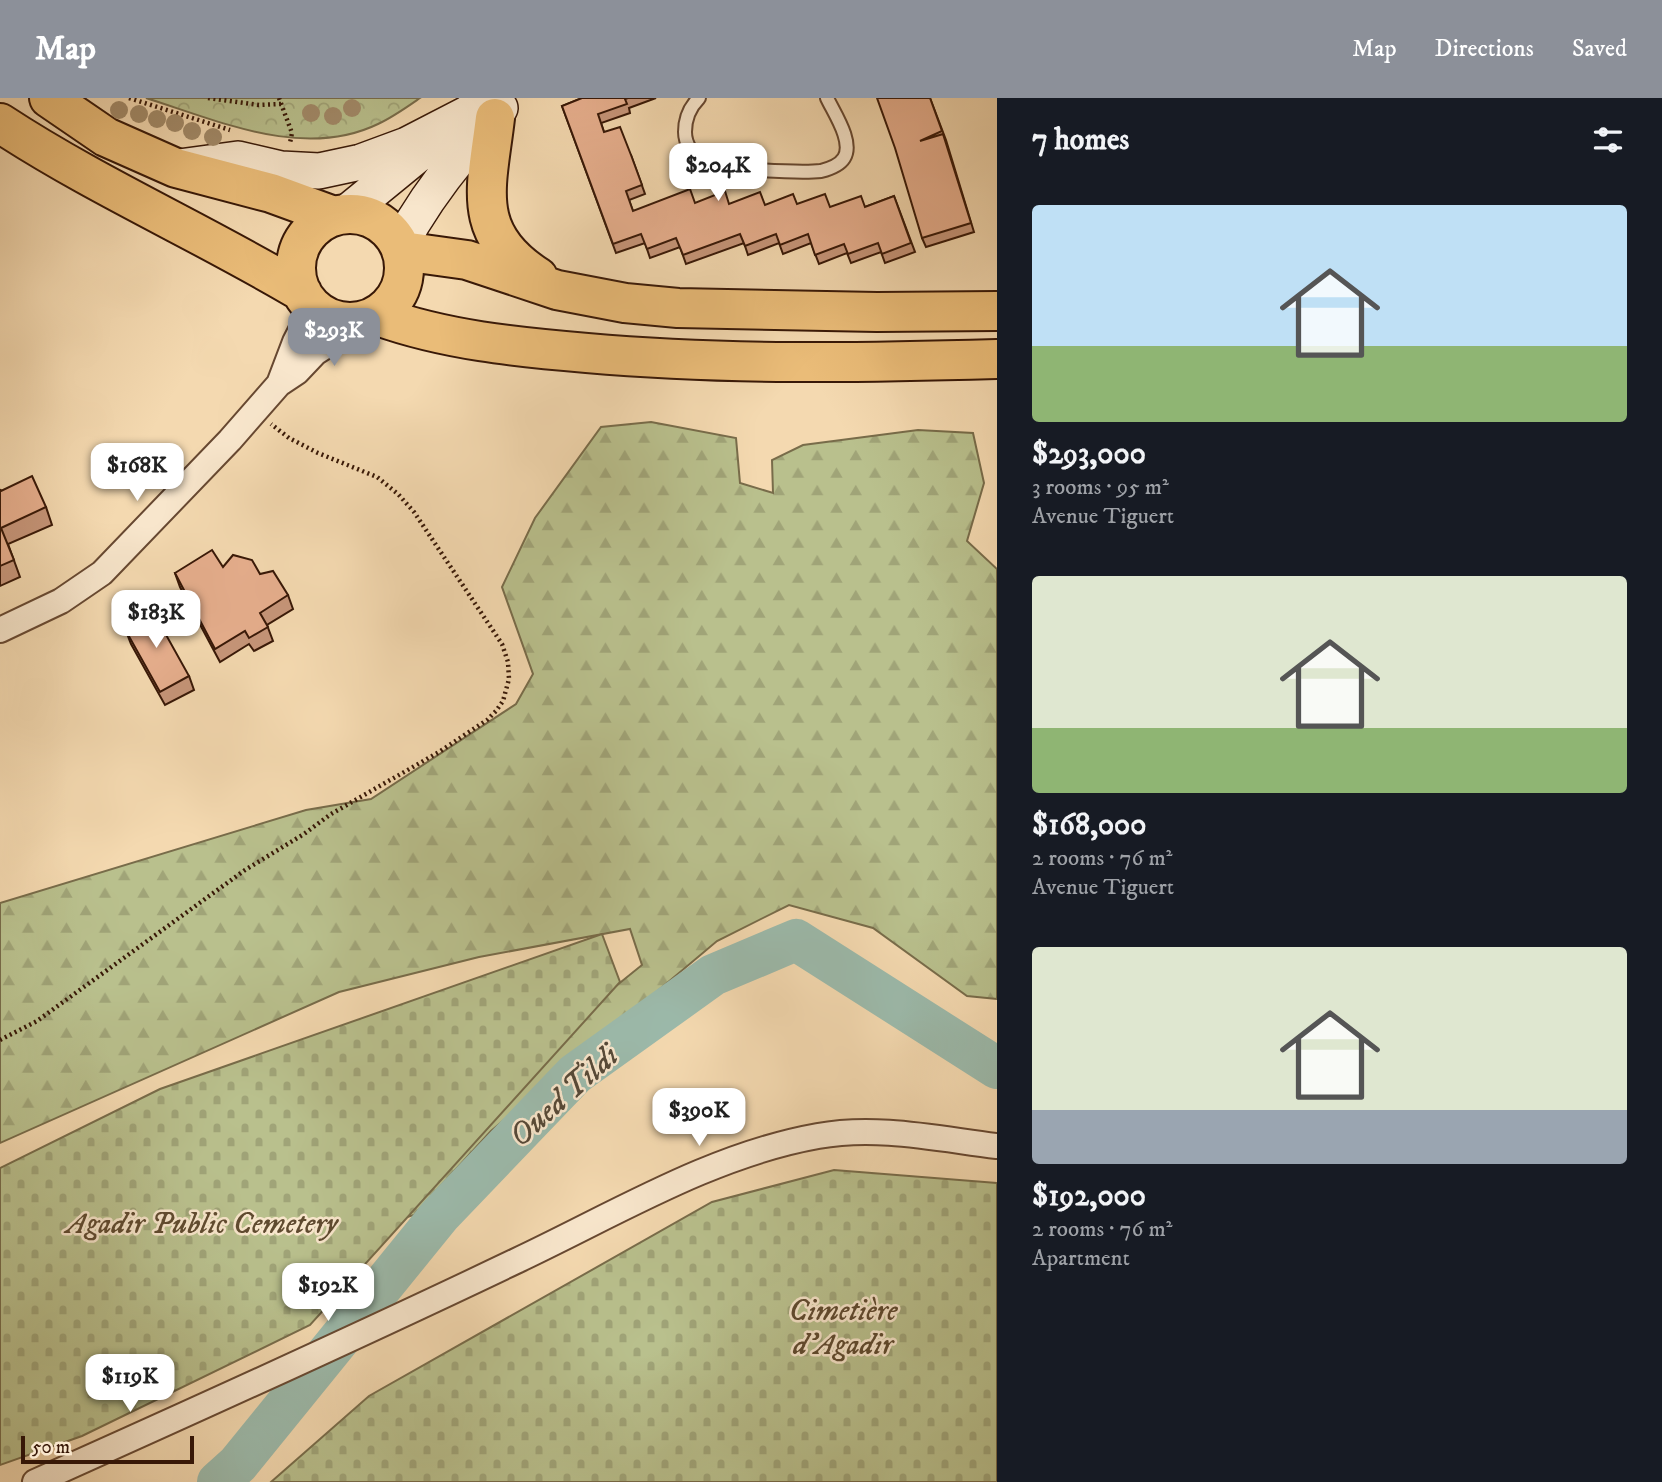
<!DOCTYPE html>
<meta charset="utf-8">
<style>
body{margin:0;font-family:"IM FELL DW Pica",serif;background:#242831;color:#f1f3f6;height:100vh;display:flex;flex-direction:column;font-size:26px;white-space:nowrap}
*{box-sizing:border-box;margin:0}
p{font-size:23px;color:#9ea1a6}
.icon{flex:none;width:38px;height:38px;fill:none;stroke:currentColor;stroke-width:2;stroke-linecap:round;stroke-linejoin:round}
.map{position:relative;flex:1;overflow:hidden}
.sheet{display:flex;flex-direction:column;background:#171b24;width:665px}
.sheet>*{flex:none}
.scale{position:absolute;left:21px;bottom:18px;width:173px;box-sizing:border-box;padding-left:7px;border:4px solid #381807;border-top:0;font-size:19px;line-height:24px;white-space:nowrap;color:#381807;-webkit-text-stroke:5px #f8e6cc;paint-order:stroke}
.price{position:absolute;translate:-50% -60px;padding:0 16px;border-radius:14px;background:#fff;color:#222;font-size:23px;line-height:46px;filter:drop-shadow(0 2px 4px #0008)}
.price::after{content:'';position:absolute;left:50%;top:42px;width:21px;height:16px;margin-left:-10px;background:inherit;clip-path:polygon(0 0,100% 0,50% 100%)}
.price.selected{background:#8c9099;color:#fff}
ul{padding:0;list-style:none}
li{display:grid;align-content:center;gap:14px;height:371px;padding:0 35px}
li span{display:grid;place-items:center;height:217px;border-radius:7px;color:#555}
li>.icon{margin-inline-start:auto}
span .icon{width:126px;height:126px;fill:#fffc;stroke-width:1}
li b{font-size:30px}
h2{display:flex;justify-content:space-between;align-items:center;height:84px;padding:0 35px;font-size:30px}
header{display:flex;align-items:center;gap:42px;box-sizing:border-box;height:98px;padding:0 35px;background:#8c9099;color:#fff}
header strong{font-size:33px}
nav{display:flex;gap:38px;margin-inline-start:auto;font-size:24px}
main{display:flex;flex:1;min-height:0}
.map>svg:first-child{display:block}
</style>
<header>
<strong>Map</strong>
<nav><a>Map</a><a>Directions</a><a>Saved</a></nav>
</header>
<main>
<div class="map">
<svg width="997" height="1384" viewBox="0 0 997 1384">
<defs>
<pattern id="forest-firs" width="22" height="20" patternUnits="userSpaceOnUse" patternTransform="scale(1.75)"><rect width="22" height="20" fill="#b9c08d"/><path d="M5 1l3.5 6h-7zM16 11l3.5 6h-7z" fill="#a0a478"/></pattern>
<pattern id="cemetery-stones" width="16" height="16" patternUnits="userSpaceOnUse" patternTransform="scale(1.75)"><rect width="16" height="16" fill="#b9c08d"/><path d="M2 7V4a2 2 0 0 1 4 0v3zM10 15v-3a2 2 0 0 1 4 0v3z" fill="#a0a478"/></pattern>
<pattern id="park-crowns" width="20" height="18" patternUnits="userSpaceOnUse" patternTransform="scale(1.75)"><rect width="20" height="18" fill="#b9c08d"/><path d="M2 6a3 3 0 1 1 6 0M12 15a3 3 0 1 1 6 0" fill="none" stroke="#a0a478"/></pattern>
</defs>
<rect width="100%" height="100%" fill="#f4d9b0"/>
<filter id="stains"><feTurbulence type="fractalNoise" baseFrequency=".00286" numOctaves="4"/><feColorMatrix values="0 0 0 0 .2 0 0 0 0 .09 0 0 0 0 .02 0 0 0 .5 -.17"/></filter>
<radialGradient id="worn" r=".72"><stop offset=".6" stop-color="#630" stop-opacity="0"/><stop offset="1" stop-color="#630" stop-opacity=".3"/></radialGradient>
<path fill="url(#forest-firs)" stroke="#786c4a" stroke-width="2" d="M 651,324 L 736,340 L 740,385 L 773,395 L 772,362 L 803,347 L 918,332 L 973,335 L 984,385 L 967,443 L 997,471 L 997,901 L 967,898 L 873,830 L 789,807 L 717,843 L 491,1033 L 414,1117 L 382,1127 L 487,992 L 642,867 L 630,831 L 479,859 L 339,894 L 0,1045 L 0,805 L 306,712 L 371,701 L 516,606 L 533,576 L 502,489 L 535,420 L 601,329 Z"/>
<path fill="url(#cemetery-stones)" stroke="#786c4a" stroke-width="2" d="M 602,836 L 620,884 L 310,1227 L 82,1338 L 0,1367 L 0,1070 L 160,991 Z
M 834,1072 L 997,1085 L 997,1384 L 271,1384 L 369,1298 L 712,1104 Z"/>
<path fill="url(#park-crowns)" stroke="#786c4a" stroke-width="2" d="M 146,0 L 420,0 C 407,9 393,19 378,26 C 304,62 219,23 146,0 Z"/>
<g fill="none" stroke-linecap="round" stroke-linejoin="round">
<path stroke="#9cbaab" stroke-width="42" d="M 218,1384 L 238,1366 L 440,1117 L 575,976 L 713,877 L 796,842 L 997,970"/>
<defs>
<path id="service" d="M 699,0 C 690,9 685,21 685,34 C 685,46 693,58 703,64 C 716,72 804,75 821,73 C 829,71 839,68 844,60 C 854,44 834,15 827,0"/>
<path id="minor" d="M 279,286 L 295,244 L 313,209
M 0,532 L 61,503 L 102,475 L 230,342 L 279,286 L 297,274 L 315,255 L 368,221
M 35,1384 C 196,1312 357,1239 516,1163 C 614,1117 711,1057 818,1038 C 877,1027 939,1041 997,1048"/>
<path id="secondary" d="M 179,69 L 238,61 L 281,71 L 319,73 L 361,64 L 407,47 L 467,16
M 344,117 L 487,0
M 400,147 C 417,115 438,85 462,56 C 475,41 491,28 500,10"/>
<path id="trunk" d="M 49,0 L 106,39 L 176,70 L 271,95 L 334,118
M 495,20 C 487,89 469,135 538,179
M 0,25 C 96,88 203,135 302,194
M296 170a54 54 0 1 1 108 0a54 54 0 1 1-108 0Z
M 402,153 L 467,162 L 557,192 L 625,205 L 678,210 L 877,214 L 997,213
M 378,218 C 445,242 516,249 587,255 C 724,267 860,265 997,261"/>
</defs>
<use href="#service" stroke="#674831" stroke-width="16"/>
<use href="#minor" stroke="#674831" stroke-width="28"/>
<use href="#secondary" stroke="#381807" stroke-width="38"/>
<use href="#trunk" stroke="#381807" stroke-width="42"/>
<path stroke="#381807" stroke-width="4.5" stroke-dasharray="2 3.5" stroke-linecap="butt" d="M 129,0 L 230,32
M 208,0 L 259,7 L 281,6
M 279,0 L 292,35 L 290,45
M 0,942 L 37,923 L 245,772 L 304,736 L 331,716 L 439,654 L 487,622 L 496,613 L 503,603 L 509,581 L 508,564 L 502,546 L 414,414 L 398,396 L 377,379 L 318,355 L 289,340 L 271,326"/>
<use href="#service" stroke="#f8e6cc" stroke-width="12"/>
<use href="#minor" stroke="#f8e6cc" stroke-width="24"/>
<use href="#secondary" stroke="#f8e6cc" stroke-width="35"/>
<use href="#trunk" stroke="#eabc78" stroke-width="38"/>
</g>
<g fill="#a28a69">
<circle cx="352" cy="10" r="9"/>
<circle cx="119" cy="12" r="9"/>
<circle cx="311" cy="15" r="9"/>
<circle cx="139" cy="16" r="9"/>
<circle cx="333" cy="18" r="9"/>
<circle cx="157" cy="21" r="9"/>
<circle cx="175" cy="25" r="9"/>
<circle cx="192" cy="33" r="9"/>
<circle cx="213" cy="39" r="9"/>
</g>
<path fill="#c7967a" stroke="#381807" stroke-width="2" d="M 582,0 L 656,0 L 629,10 L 630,15 L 601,25 L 604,34 L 631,57 L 645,96 L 629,102 L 633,113 L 695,105 L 765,107 L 797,106 L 830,109 L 865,109 L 894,98 L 915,154 L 885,165 L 881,154 L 851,165 L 847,155 L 819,166 L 811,145 L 783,156 L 779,145 L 748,157 L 744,145 L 686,166 L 680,149 L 650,160 L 645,145 L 616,155 L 562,8 Z
M 930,0 L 946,42 L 974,134 L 926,149 L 922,140 Z
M 0,392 L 46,409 L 52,427 L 8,446 L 20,479 L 0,488 Z
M 223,469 L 260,476 L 288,497 L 293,511 L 267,527 L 273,543 L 254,553 L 249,546 L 220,564 L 180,489 L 175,475 Z
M 126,533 L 189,578 L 194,592 L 165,607 L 131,546 Z"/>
<path fill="#e7af8e" stroke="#381807" stroke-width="2" d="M 582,0 L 628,0 L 625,1 L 627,6 L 598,16 L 604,34 L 620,29 L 631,57 L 642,87 L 626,93 L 633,113 L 690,91 L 695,105 L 725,93 L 729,106 L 760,94 L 765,107 L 793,96 L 797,106 L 825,96 L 830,109 L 861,98 L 865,109 L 894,98 L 911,145 L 882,156 L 878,145 L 848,156 L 844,146 L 815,157 L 808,136 L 780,147 L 776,136 L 745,148 L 740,136 L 683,157 L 676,140 L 647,151 L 641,136 L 613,146 L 562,8 Z
M 877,0 L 930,0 L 942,33 L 920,43 L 943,36 L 971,125 L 922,140 L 895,50 Z
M 32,378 L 46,409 L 1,430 L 14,462 L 0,468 L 0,392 L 1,393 Z
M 212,452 L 223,469 L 233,457 L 252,462 L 260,476 L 273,473 L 288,497 L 260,515 L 268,529 L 249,540 L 245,533 L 215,551 L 175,475 Z
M 133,511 L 155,517 L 189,578 L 160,594 L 126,533 Z"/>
<g text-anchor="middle" stroke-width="5" stroke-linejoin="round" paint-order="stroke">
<g font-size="30" font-style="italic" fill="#5f4a2f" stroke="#f8e6cc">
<text x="202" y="1135">Agadir Public Cemetery</text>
<text x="843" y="1222">Cimetière<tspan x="843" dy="34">d'Agadir</tspan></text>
</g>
<g font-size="32" font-style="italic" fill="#564938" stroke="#f8e6cc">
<text transform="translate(563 997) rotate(-42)" y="11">Oued Tildi</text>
</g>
</g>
<rect width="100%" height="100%" filter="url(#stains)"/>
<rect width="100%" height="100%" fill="url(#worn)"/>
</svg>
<div class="scale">50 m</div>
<b class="price" style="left:718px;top:105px">$204K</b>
<b class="price selected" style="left:334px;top:270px">$293K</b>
<b class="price" style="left:137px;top:405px">$168K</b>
<b class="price" style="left:156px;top:552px">$183K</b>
<b class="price" style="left:699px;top:1050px">$390K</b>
<b class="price" style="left:328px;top:1225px">$192K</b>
<b class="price" style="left:130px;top:1316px">$119K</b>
</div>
<section class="sheet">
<h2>7 homes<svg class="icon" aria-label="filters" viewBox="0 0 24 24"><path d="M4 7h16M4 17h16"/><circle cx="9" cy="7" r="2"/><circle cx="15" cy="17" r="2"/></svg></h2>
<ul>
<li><span style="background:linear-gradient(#bfe0f5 65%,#8fb573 0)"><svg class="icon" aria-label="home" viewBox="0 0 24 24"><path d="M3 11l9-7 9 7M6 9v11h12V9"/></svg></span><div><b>$293,000</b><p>3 rooms · 95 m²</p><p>Avenue Tiguert</p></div></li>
<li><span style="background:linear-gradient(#dfe7d0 70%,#8fb573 0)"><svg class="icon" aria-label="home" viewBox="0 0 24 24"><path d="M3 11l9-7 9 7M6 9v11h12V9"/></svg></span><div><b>$168,000</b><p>2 rooms · 76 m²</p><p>Avenue Tiguert</p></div></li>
<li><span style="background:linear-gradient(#dfe7d0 75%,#9aa5b1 0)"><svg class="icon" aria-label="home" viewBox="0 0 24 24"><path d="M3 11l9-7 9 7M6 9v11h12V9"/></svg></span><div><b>$192,000</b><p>2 rooms · 76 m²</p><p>Apartment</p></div></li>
</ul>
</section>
</main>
